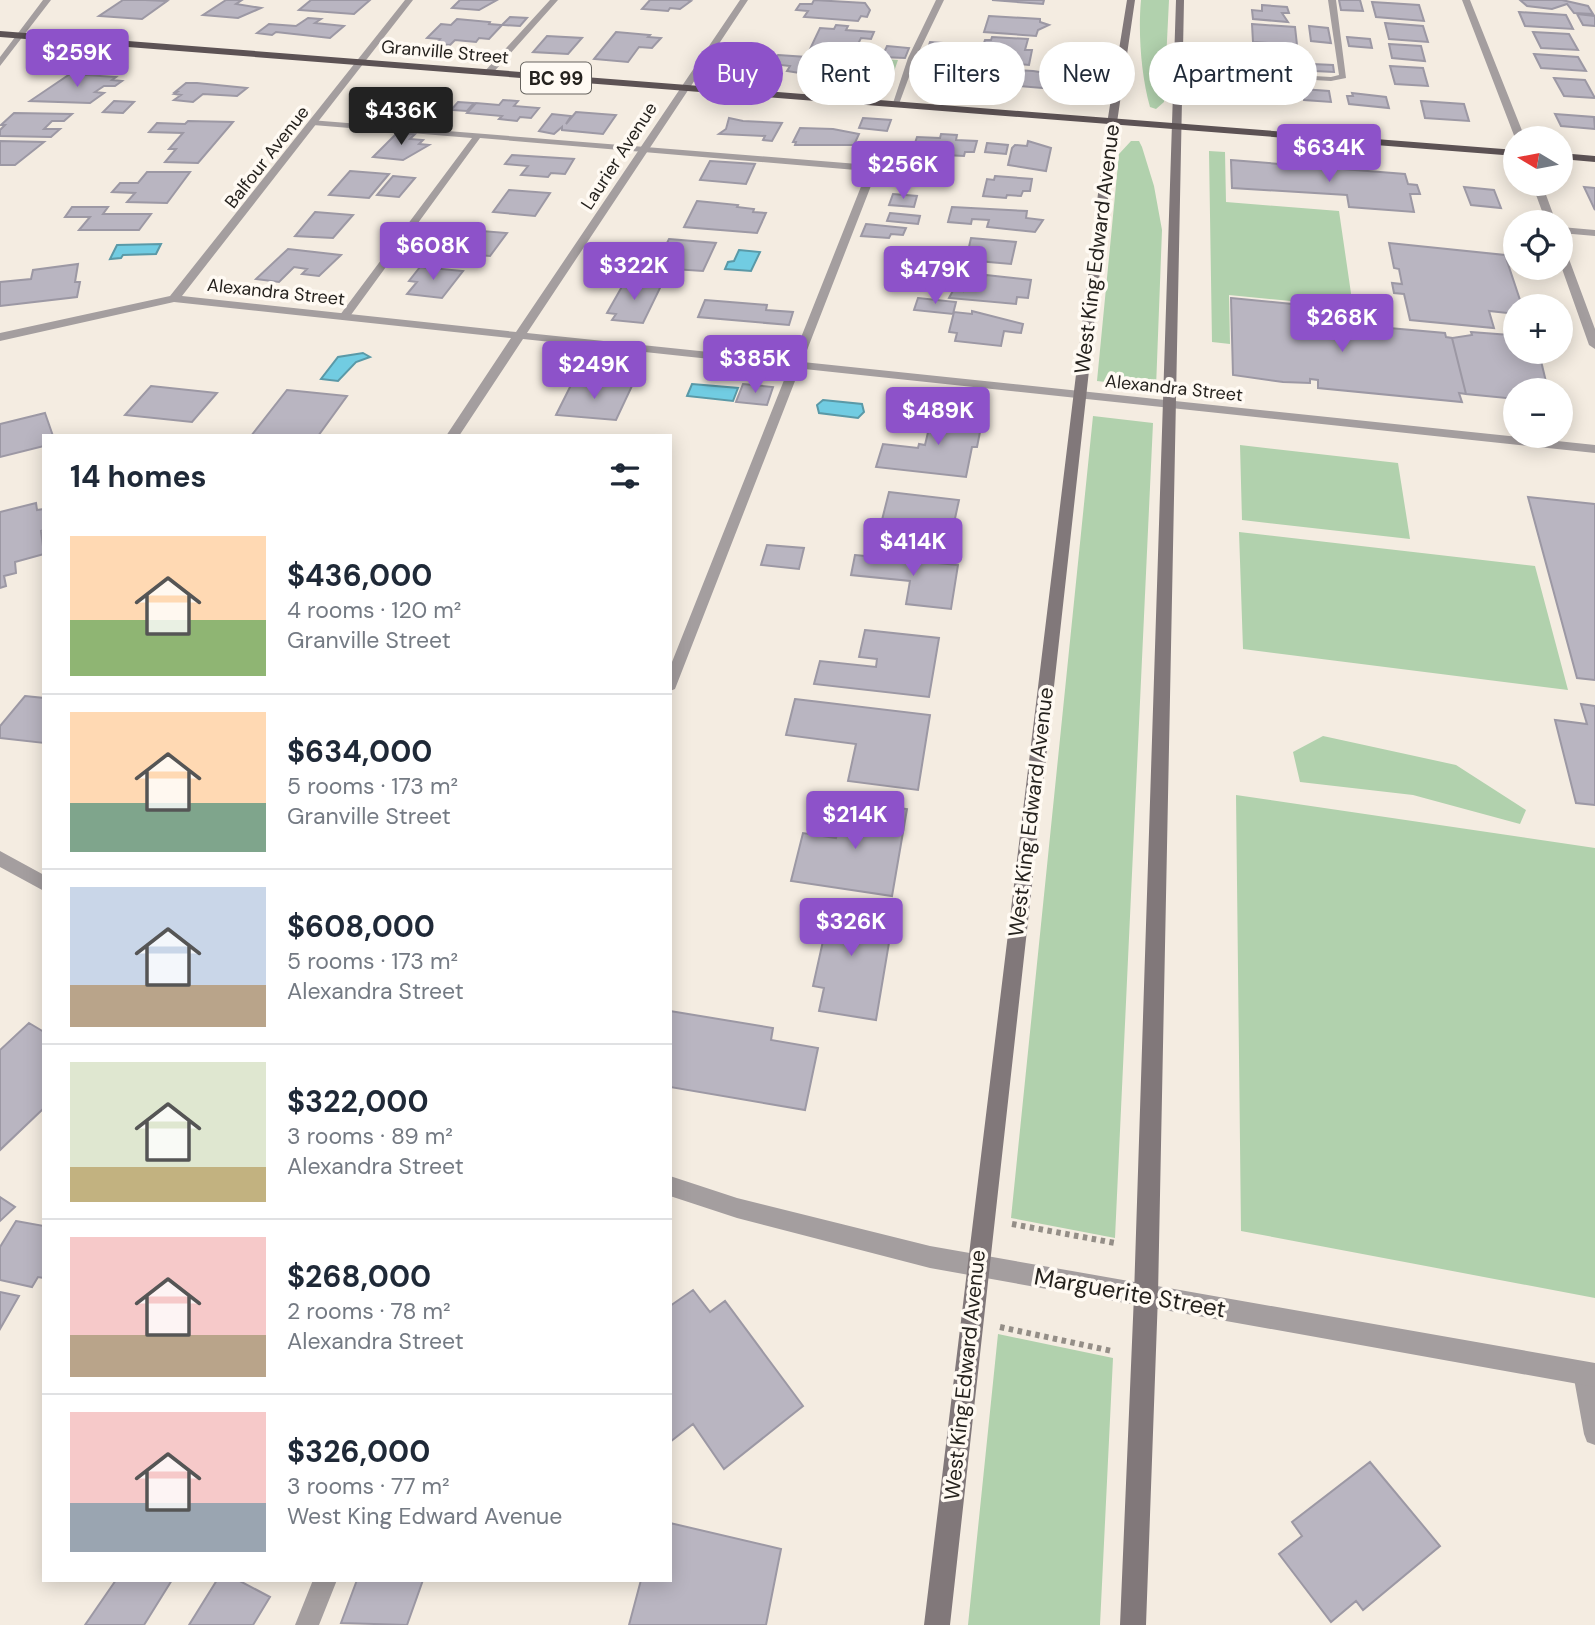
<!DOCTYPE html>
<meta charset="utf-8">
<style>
body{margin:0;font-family:"DM Sans",sans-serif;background:#f2f2f3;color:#1f2937;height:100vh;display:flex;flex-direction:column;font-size:26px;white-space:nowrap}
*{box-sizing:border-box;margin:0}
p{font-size:23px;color:#747a83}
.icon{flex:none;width:38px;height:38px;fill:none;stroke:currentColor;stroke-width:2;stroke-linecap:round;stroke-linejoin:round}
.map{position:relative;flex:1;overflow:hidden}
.drawer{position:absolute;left:42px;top:434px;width:630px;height:1148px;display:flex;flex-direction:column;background:#fff;border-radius:0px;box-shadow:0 4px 18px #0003}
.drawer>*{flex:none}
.hud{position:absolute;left:693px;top:42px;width:665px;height:63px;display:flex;gap:14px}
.needle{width:46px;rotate:280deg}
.controls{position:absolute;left:1503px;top:126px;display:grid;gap:14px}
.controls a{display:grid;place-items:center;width:70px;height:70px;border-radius:50%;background:#fff;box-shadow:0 4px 18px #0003;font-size:35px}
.price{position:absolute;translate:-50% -60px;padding:0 16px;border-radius:7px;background:#8d52c9;color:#fff;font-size:23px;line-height:46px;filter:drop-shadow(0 2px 4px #0008)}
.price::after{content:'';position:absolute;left:50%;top:42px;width:21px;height:16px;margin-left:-10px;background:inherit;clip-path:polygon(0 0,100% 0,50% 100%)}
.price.current{background:#222;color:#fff}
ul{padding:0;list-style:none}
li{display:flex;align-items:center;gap:21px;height:175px;padding:0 28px}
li+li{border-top:2px solid #e0e1e3}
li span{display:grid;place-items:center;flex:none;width:196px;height:140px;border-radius:0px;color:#555}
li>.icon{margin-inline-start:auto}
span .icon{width:84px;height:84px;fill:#fffc;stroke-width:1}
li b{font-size:30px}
h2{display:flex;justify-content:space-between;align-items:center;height:84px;padding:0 28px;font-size:30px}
.tag{padding:0 24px;border-radius:32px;background:#fff;box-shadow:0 4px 18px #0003;font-size:24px;line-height:63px}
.tag.current{background:#8d52c9;color:#fff}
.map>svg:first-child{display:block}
</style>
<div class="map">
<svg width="1595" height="1625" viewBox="0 0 1595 1625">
<rect width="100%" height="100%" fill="#f4ece1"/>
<path fill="#b1d1ad" d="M 1141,0 L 1169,0 L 1164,102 L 1156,109 L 1150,107 C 1141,75 1138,32 1141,0 Z
M 865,58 L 898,60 L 890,83 L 856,80 Z
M 1131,141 L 1139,141 L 1142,147 L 1154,186 L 1162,230 L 1156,388 L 1097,381 L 1119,154 Z
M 1209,151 L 1225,152 L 1226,202 L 1339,211 L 1353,307 L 1229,295 L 1230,344 L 1212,342 Z
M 1093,416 L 1153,423 L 1115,1238 L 1011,1218 Z
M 1240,445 L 1398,463 L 1410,539 L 1242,520 Z
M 1239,532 L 1535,566 L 1568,690 L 1243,649 Z
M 1323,736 L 1456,765 L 1526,810 L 1520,824 L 1413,795 L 1300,782 L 1293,752 Z
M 1236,795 L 1595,848 L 1595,1298 L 1241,1231 Z
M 998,1334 L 1113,1358 L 1100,1625 L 968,1625 Z"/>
<path fill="#71cce2" stroke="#5a99a7" stroke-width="2" d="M 161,244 L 156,254 L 123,255 L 121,258 L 110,259 L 117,245 Z
M 739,250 L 760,252 L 751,271 L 725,269 L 728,262 L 734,261 Z
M 363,353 L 370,357 L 356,362 L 338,381 L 321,379 L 338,357 Z
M 692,384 L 738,388 L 733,401 L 687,396 Z
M 823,400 L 862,404 L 864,412 L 858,418 L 819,413 L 817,405 Z"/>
<path fill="#b9b5c1" stroke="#9c98a4" stroke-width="2" d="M 123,0 L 145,0 L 167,1 L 142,19 L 99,16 Z
M 226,0 L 242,0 L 236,4 L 261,8 L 238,18 L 203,15 Z
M 311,0 L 370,0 L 354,14 L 299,10 Z
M 460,0 L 497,0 L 479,10 L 452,8 Z
M 650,0 L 687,0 L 691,1 L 680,9 L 670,8 L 668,11 L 642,9 Z
M 814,0 L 865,3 L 870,10 L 867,17 L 861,16 L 858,21 L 804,17 L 808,11 L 796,10 L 800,4 L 812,4 Z
M 992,0 L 1044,0 L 1043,4 Z
M 1339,0 L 1360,0 L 1363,11 L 1341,10 Z
M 1520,0 L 1562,0 L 1588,6 L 1593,14 L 1574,13 L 1567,4 L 1552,9 L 1527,6 Z
M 1372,2 L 1419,5 L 1424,21 L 1376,17 Z
M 1262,5 L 1287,7 L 1289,13 L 1282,13 L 1288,22 L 1253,19 L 1252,10 L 1262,11 Z
M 1519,12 L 1566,15 L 1573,29 L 1525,26 Z
M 1577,14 L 1595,16 L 1595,26 L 1583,25 Z
M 989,16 L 1040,19 L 1040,22 L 1049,25 L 1038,30 L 1036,36 L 984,32 Z
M 510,17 L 527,18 L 520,26 L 502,25 Z
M 308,18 L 321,19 L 315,23 L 344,26 L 330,38 L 276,32 L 272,35 L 257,33 L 269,24 L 296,26 Z
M 457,19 L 490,22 L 489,24 L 502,25 L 489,39 L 479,38 L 476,42 L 455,40 L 450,45 L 436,44 L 440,39 L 427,38 L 441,24 L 451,25 Z
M 1385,23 L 1423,26 L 1428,42 L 1389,39 Z
M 1252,24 L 1295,27 L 1297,45 L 1253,42 Z
M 836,25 L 848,26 L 846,30 L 874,32 L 871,39 L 861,38 L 854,52 L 810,49 L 820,28 L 834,29 Z
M 1309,26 L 1328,28 L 1331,43 L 1311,41 Z
M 616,32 L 650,35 L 648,37 L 661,38 L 652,48 L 639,47 L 628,62 L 594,59 Z
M 1533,32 L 1569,34 L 1578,50 L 1541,48 Z
M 547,36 L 582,38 L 568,54 L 533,52 Z
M 992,37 L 1028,39 L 1025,50 L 1032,50 L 1029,65 L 1008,63 L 1011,52 L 983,46 L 985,40 L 991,40 Z
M 1347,37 L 1370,39 L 1372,48 L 1349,46 Z
M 930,42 L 942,43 L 936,60 L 924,59 Z
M 1389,44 L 1421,46 L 1425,61 L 1392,58 Z
M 887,46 L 909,48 L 905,58 L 882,57 Z
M 1257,48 L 1293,51 L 1295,69 L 1258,66 Z
M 1534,54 L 1578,57 L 1586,71 L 1541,68 Z
M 778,55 L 865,61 L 859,74 L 821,71 L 818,76 L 787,71 L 790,66 L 772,64 Z
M 1312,64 L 1333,65 L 1334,72 L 1314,71 Z
M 1390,66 L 1423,68 L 1428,86 L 1395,84 Z
M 985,68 L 1033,71 L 1061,75 L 1054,89 L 958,81 L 961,71 L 983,73 Z
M 70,74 L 116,77 L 112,80 L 122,81 L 115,86 L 104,86 L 95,92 L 104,93 L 90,103 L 30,101 Z
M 1554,78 L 1585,80 L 1595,98 L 1564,96 Z
M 1275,80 L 1291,81 L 1292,88 L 1275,87 Z
M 1222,82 L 1272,86 L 1273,99 L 1222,95 Z
M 186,83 L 197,83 L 247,88 L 237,96 L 203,94 L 193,102 L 174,100 L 181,95 L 174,94 L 177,92 L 175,92 Z
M 1302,89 L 1329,91 L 1331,102 L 1304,100 Z
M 409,92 L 444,97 L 426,115 L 439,116 L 431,124 L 410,123 L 416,117 L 388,118 L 400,104 L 394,104 Z
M 1352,93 L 1386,97 L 1389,108 L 1349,104 L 1347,96 L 1353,96 Z
M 503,100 L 518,101 L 514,106 L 539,108 L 531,118 L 520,117 L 517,121 L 499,119 L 502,116 L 467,113 L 476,103 L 499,105 Z
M 114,101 L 134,102 L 123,113 L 103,112 Z
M 1421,101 L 1464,104 L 1469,121 L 1425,118 Z
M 458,102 L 474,103 L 467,111 L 451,110 Z
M 576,112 L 616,115 L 603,134 L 562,130 L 562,127 L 554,134 L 539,131 L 552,114 L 571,116 L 566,124 Z
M 14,113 L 72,114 L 64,121 L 52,121 L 44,129 L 60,129 L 51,137 L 0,136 L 0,130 L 5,125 L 1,125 Z
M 1555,114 L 1594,117 L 1595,129 L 1561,126 Z
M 729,118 L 743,121 L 782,123 L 772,141 L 763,140 L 765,136 L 719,134 L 726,129 Z
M 863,118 L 891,120 L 887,131 L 859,128 Z
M 188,121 L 233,122 L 198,163 L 165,162 L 176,149 L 169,149 L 183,133 L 149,132 L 157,123 L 185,124 Z
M 800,128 L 833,129 L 859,134 L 854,145 L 795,145 L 796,142 L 793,142 Z
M 397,133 L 415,134 L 410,139 L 423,140 L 419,144 L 429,145 L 403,160 L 373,157 Z
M 941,134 L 957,135 L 956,140 L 977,141 L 974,152 L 965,152 L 964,156 L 945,155 L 946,151 L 914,146 L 917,137 L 940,138 Z
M 0,141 L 44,142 L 15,165 L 0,165 Z
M 1028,141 L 1051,148 L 1046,171 L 1008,165 L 1012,148 L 1015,145 L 1027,146 Z
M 987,143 L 1008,145 L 1006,154 L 985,152 Z
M 512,155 L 574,159 L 565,174 L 551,173 L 548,177 L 521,175 L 528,166 L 505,164 Z
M 1231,160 L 1405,174 L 1408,184 L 1417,185 L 1420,194 L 1410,194 L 1414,212 L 1349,207 L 1347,195 L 1232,188 Z
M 710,161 L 755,164 L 746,184 L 700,180 Z
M 920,166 L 946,168 L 950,171 L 948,179 L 916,176 Z
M 350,171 L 389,174 L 369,198 L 329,195 Z
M 147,172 L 190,172 L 167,203 L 127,202 L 135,193 L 112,192 L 120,183 L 138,183 Z
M 393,176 L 415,178 L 399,197 L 377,195 Z
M 995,176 L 1032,179 L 1030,191 L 1023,191 L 1021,196 L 1007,195 L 1006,198 L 983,196 L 987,179 L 994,180 Z
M 1464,187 L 1494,190 L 1501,208 L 1471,205 Z
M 1584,187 L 1595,188 L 1595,210 Z
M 509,190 L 550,193 L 535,216 L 493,212 Z
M 893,194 L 917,196 L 914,207 L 889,205 Z
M 697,201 L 738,205 L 737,207 L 754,209 L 753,212 L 766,213 L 757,233 L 684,227 Z
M 72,207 L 108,207 L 103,214 L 151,214 L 139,230 L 79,230 L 90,217 L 65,217 Z
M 952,207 L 1027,211 L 1026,218 L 1043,220 L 1035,232 L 987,227 L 989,220 L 972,219 L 971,224 L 948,222 Z
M 315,212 L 353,215 L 333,238 L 295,236 Z
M 890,213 L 920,216 L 918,224 L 887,221 Z
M 866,224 L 906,228 L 903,235 L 891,234 L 889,238 L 861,236 Z
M 469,230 L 507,233 L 490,256 L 452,253 Z
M 971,238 L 1016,242 L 1011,264 L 966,260 Z
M 669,239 L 716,243 L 703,271 L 673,269 L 668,279 L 649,278 Z
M 1389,243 L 1505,255 L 1522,306 L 1516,306 L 1516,314 L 1489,311 L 1494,328 L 1410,320 L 1404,294 L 1394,293 L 1392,283 L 1402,284 L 1399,269 L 1394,268 Z
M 288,249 L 341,255 L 319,276 L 302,274 L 307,269 L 294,267 L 279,282 L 256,279 Z
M 918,262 L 943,264 L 939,277 L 914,275 Z
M 78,264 L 75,282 L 80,282 L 77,297 L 0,306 L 0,282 L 31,279 L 33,270 Z
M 420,267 L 463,271 L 442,298 L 407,294 L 417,282 L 409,281 Z
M 986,275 L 1031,280 L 1028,298 L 1017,297 L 1016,304 L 949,298 L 955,287 L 963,291 L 965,281 L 984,283 Z
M 624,283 L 661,286 L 643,323 L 612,320 L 616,314 L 607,313 Z
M 918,298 L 956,302 L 953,314 L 914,310 Z
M 1231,298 L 1302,305 L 1304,323 L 1311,324 L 1311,321 L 1445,333 L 1446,337 L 1452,338 L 1466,394 L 1459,393 L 1462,402 L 1318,388 L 1318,380 L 1310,379 L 1310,383 L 1283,382 L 1233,375 Z
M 705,300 L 767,305 L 766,310 L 793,312 L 789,325 L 698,317 Z
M 972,311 L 1023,324 L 1021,333 L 1004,331 L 1001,346 L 955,341 L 957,333 L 949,332 L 954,312 L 972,314 Z
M 1471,332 L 1510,335 L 1516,339 L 1516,352 L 1535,352 L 1541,361 L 1548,390 L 1516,390 L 1516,399 L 1466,394 L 1452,338 L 1472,335 Z
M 573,381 L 632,386 L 616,420 L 556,415 Z
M 743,384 L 773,387 L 767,405 L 736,402 Z
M 151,386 L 217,393 L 192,422 L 125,415 Z
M 287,390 L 347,396 L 318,436 L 251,436 Z
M 933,411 L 983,417 L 977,447 L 972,447 L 966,477 L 876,467 L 883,444 L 918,448 L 919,444 L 925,445 Z
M 45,413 L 53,436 L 44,436 L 44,446 L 0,457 L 0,424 Z
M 889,492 L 959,500 L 951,537 L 880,528 Z
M 1528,497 L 1595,504 L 1595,680 L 1577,678 Z
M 36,503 L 37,510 L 44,509 L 44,530 L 41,531 L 44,554 L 15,562 L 16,573 L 4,576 L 6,586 L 0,588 L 0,512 Z
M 767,545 L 804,548 L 799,569 L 761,565 Z
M 855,555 L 958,565 L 951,609 L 906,604 L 910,581 L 851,575 Z
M 865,630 L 939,638 L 929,697 L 814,684 L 820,661 L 876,667 L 877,659 L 859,657 Z
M 25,696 L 44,698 L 44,743 L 0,738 L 0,726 Z
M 795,699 L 930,715 L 918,790 L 848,781 L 856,744 L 786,735 Z
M 1581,704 L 1595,706 L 1595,805 L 1576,803 L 1555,720 L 1587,724 Z
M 845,801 L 907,809 L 892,896 L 791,881 L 803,833 L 836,838 Z
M 813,901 L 894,913 L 876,1020 L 819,1011 L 824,988 L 813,986 L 825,932 L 807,929 Z
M 670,1011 L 773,1028 L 771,1040 L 818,1048 L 805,1110 L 670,1087 Z
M 29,1023 L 44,1032 L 44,1108 L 0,1150 L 0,1050 Z
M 0,1197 L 15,1207 L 0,1221 Z
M 16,1221 L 44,1226 L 44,1278 L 38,1277 L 32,1287 L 0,1280 L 0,1247 Z
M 693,1290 L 710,1312 L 725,1301 L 803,1406 L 724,1469 L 693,1424 L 670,1442 L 670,1306 Z
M 0,1292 L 19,1296 L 0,1329 Z
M 1370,1462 L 1440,1546 L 1363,1610 L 1356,1601 L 1331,1622 L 1279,1554 L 1302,1536 L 1292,1522 Z
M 670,1523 L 781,1549 L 766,1625 L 629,1625 L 641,1580 L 670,1580 Z
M 116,1580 L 172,1580 L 144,1625 L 85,1625 Z
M 217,1580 L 238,1580 L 270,1597 L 253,1625 L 189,1625 Z
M 357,1580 L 423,1580 L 407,1625 L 341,1623 Z"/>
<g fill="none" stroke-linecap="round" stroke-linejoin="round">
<path stroke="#948e87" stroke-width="6" stroke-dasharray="4.5 4.5" stroke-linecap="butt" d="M 1012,1224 L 1115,1243
M 1000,1327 L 1112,1351"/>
<path fill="#a49e9f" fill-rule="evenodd" d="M 550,0 L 558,0 L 491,75 L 485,75 L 485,71 Z
M 936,0 L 944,0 L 916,58 L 899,104 L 892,106 L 908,58 Z
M 1328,0 L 1336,0 L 1346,78 L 1331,81 L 1179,72 L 1175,70 L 1179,68 L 1331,77 L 1339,75 Z
M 310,120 L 858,164 L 876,173 L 675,689 L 670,691 L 670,667 L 866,174 L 856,170 L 480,138 L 348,319 L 344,320 L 339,317 L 340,315 L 472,138 L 313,125 L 310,124 Z
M 1561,227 L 1595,230 L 1595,236 L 1561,233 Z
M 1584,1362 L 1592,1365 L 1595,1374 L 1595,1445 L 1587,1442 L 1584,1434 L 1573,1373 L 1576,1365 Z
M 313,1580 L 337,1580 L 319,1625 L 295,1625 Z"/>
<path fill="#a49e9f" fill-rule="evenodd" d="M 43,0 L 51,0 L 0,66 L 0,57 Z
M 405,0 L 413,0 L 182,296 L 516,332 L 740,0 L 748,0 L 527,333 L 1595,445 L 1595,453 L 523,339 L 459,436 L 446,436 L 511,338 L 174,302 L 0,341 L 0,333 L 170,296 Z
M 1462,0 L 1470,0 L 1525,138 L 1515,138 Z
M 1532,184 L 1542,184 L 1556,222 L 1546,222 Z
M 1561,248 L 1566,251 L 1595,329 L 1595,349 L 1589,345 L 1561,266 Z
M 0,851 L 44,875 L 44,891 L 0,867 Z
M 670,1176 L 737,1198 L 930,1246 L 1595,1363 L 1595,1387 L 930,1268 L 737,1218 L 670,1196 Z"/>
<path fill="#81787a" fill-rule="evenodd" d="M 1127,0 L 1135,0 L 1115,136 L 950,1625 L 924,1625 L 1105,136 Z
M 1176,0 L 1184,0 L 1158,1295 L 1146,1625 L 1120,1625 L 1134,1295 Z"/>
<path fill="#5c5254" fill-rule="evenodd" d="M 0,31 L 1516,150 L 1516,156 L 0,37 Z
M 1561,153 L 1595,156 L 1595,162 L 1561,159 Z"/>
</g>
<g text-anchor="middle" stroke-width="7" stroke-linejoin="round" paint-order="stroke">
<g font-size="18" fill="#25221e" stroke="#fffaf3">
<text transform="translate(445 52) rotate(5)" y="6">Granville Street</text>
<text transform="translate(619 156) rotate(-57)" y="6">Laurier Avenue</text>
<text transform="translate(267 157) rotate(-52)" y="6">Balfour Avenue</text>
<text transform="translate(276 292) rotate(6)" y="6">Alexandra Street</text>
<text transform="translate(1174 388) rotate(6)" y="6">Alexandra Street</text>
</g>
<rect fill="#fffaf3" stroke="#66635e" stroke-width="2" x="521" y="62.5" width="70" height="31" rx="5"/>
<g font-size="19" font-weight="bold" fill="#25221e">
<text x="556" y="85">BC 99</text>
</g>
<g font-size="21" fill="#25221e" stroke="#fffaf3">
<text transform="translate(1097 249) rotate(-83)" y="7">West King Edward Avenue</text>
<text transform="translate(1031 812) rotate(-83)" y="7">West King Edward Avenue</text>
<text transform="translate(965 1375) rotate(-84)" y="7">West King Edward Avenue</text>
</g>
<g font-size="24" fill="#25221e" stroke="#fffaf3">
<text transform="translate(1130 1293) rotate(10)" y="8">Marguerite Street</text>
</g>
</g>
</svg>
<div class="controls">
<a><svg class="needle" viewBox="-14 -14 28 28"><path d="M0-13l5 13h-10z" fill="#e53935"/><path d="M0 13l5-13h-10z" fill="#747a83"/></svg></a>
<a><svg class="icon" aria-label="locate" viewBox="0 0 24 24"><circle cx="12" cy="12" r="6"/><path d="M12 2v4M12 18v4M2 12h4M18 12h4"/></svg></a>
<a>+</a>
<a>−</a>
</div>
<b class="price" style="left:77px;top:89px">$259K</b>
<b class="price current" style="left:401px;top:147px">$436K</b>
<b class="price" style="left:1329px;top:184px">$634K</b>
<b class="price" style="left:903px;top:201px">$256K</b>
<b class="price" style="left:433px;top:282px">$608K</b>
<b class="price" style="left:634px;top:302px">$322K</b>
<b class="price" style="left:935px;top:306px">$479K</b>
<b class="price" style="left:1342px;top:354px">$268K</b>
<b class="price" style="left:755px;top:395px">$385K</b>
<b class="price" style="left:594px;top:401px">$249K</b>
<b class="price" style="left:938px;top:447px">$489K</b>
<b class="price" style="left:913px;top:578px">$414K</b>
<b class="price" style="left:855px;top:851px">$214K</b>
<b class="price" style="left:851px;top:958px">$326K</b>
<div class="hud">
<a class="tag current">Buy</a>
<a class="tag">Rent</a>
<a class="tag">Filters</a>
<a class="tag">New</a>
<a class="tag">Apartment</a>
</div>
<section class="drawer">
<h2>14 homes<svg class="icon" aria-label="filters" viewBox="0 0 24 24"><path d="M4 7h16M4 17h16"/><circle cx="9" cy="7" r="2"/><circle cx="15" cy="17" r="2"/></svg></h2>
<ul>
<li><span style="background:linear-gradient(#ffd9b3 60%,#8fb573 0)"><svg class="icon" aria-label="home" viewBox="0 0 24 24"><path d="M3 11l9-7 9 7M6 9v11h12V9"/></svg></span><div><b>$436,000</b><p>4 rooms · 120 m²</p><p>Granville Street</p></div></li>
<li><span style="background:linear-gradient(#ffd9b3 65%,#7fa58c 0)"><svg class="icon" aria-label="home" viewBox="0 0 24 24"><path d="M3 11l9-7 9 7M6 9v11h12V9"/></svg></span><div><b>$634,000</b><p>5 rooms · 173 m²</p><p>Granville Street</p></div></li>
<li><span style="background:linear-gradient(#c9d6e8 70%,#b9a48a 0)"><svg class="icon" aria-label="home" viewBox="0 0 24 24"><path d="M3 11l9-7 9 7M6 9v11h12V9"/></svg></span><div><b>$608,000</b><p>5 rooms · 173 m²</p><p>Alexandra Street</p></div></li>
<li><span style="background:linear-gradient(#dfe7d0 75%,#c2b280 0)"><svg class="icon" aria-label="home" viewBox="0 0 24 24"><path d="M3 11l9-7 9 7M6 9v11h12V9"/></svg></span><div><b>$322,000</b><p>3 rooms · 89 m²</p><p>Alexandra Street</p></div></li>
<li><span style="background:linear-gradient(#f6c9c9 70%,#b9a48a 0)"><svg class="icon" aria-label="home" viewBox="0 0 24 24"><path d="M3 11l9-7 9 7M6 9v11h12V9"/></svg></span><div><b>$268,000</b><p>2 rooms · 78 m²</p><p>Alexandra Street</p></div></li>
<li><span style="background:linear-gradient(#f6c9c9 65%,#9aa5b1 0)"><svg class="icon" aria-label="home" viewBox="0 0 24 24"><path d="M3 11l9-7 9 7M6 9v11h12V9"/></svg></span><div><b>$326,000</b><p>3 rooms · 77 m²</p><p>West King Edward Avenue</p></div></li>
</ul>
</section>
</div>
